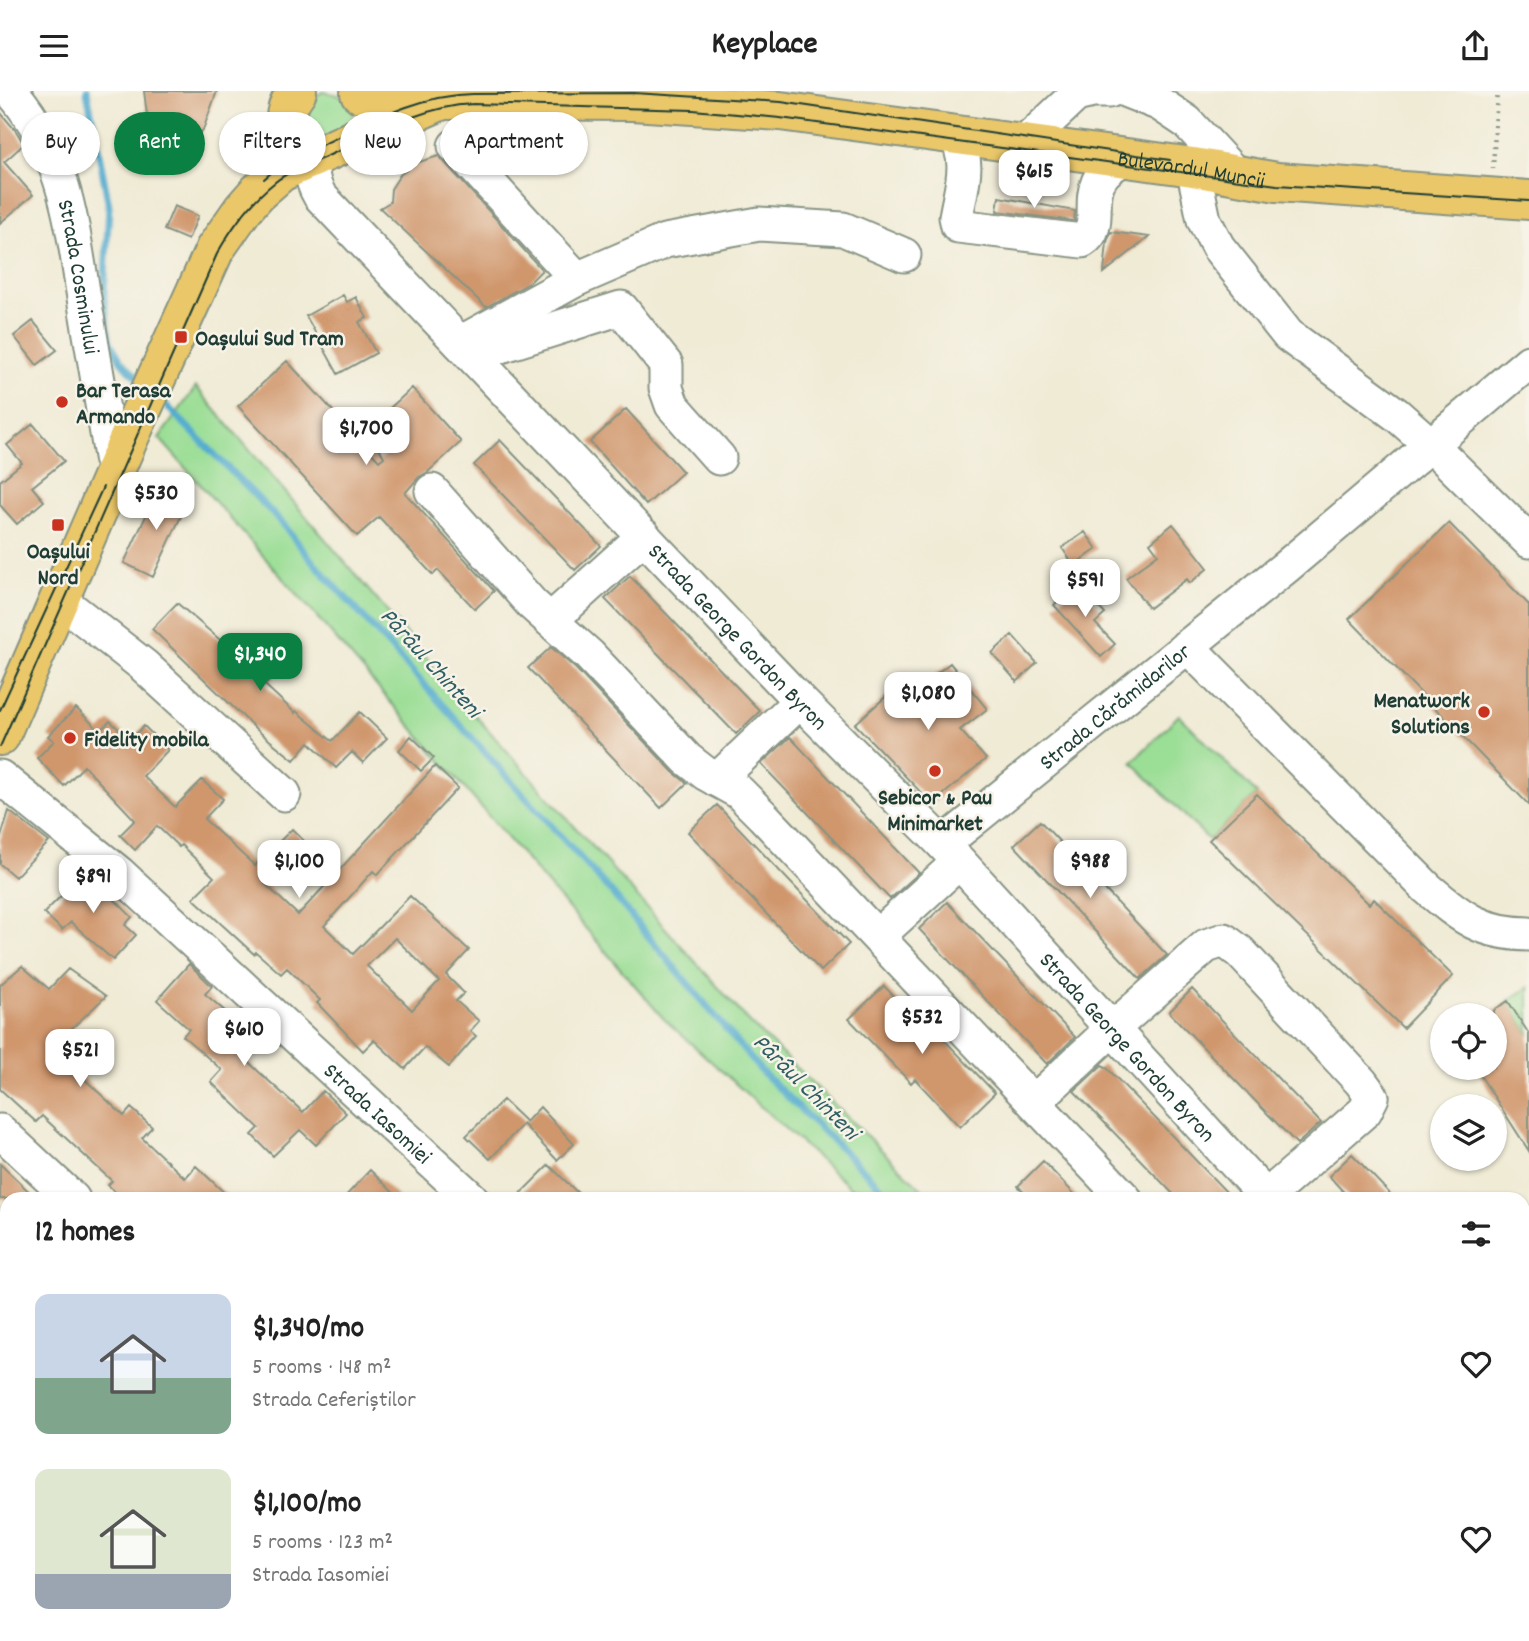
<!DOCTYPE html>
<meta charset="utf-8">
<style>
body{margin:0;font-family:Dekko,sans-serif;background:#f2f2f2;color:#222;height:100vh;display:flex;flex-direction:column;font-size:26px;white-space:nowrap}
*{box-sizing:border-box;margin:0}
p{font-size:23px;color:#767676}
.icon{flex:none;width:38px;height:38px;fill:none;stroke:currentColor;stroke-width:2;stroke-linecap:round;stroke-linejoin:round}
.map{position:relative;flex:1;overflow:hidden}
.panel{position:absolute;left:0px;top:1101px;width:1530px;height:450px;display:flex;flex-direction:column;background:#fff;border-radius:21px 21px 0 0;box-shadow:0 2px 5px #0004}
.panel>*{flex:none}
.banner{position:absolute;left:21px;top:21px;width:700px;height:63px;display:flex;gap:14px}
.buttons{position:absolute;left:1430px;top:912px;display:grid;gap:14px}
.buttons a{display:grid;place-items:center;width:77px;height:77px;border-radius:50%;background:#fff;box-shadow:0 2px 5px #0004;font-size:35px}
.price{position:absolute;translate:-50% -60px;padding:0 16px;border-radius:14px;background:#fff;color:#222;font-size:23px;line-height:46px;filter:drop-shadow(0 2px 4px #0008)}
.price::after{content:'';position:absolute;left:50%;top:42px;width:21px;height:16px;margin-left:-10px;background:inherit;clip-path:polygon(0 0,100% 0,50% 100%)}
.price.selected{background:#0b8043;color:#fff}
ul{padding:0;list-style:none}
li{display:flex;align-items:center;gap:21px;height:175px;padding:0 35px}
li span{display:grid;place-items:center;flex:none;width:196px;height:140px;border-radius:14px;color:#555}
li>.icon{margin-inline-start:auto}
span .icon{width:84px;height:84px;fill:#fffc;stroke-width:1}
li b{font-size:30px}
h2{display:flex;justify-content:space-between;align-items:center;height:84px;padding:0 35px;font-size:30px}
.pill{padding:0 24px;border-radius:32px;background:#fff;box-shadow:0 2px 5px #0004;font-size:24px;line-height:63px}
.pill.selected{background:#0b8043;color:#fff}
header{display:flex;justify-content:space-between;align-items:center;height:91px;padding:0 35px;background:#fff;font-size:32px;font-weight:700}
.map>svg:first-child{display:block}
</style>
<header><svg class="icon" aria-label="menu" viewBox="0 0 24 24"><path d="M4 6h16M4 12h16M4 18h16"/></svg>Keyplace<svg class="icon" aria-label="share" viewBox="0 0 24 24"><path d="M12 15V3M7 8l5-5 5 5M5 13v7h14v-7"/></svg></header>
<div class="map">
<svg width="1529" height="1550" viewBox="0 0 1529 1550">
<rect width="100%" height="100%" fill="#f7f3e8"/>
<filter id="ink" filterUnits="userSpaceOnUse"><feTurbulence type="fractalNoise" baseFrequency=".0143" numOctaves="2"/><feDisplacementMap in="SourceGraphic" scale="14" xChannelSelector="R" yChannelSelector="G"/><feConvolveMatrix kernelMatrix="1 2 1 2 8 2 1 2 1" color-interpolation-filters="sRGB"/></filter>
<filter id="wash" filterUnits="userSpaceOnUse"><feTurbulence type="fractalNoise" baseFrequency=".00686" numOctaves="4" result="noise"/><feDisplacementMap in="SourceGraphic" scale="28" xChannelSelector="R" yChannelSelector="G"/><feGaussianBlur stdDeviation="1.57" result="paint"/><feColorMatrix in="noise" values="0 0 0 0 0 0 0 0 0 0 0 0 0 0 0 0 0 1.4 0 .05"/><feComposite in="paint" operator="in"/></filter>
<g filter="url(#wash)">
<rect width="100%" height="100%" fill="#f0ebd5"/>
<path fill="#9bde96" stroke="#5d8e65" stroke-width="2" d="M 323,1 C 345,3 354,12 354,34 L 314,52 L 303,46 L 305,10 Z
M 196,296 L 474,623 L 751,933 L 932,1108 L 863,1108 L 663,927 L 310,518 L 159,347 Z
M 1179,624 L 1257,703 L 1209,749 L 1132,671 Z
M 1529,896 L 1529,943 L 1508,910 Z"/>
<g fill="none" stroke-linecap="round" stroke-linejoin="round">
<path stroke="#51abce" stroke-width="7" d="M 87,0 L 109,115 L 104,204 L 108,240 L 110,251 L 121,270 L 141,290
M 160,308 L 283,433 L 308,465 L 612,802 L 762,981 L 893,1108
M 1352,1544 L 1358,1550"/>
</g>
<g id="blocks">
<path fill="#d0976d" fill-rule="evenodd" d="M 144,0 L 217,0 L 203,39 L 179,58 L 153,71 Z
M 0,21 L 16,40 L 24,53 L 4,71 L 33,104 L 0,132 Z
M 439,65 L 542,179 L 529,192 L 486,216 L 380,117 L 390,111 L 391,98 L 400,84 L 416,72 Z
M 999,106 L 1075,120 L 1074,130 L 997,120 Z
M 174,115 L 198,125 L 188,149 L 164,139 Z
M 1111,141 L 1149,146 L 1104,182 L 1107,151 Z
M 343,204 L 347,211 L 356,206 L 367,227 L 359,231 L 376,262 L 338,283 L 306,225 Z
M 33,230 L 57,259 L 37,274 L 14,245 Z
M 287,270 L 379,370 L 384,366 L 368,337 L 412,297 L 461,351 L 428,381 L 419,386 L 405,402 L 494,500 L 475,518 L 438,479 L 433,484 L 379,426 L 357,445 L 238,315 Z
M 626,318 L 683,381 L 646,414 L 590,351 Z
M 33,333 L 64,370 L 32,396 L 44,410 L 17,433 L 0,414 L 0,390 L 22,372 L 7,354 Z
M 500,349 L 601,455 L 575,479 L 474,374 Z
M 159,397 L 188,410 L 153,486 L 124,472 Z
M 1449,432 L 1529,514 L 1529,714 L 1349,528 Z
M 1173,433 L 1208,477 L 1190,492 L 1187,488 L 1149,517 L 1126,487 L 1158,463 L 1150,452 Z
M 1085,441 L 1097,458 L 1074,474 L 1062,457 Z
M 630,485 L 760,620 L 736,643 L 605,508 Z
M 1077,493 L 1105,523 L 1095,532 L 1115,553 L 1101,566 L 1054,514 Z
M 177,512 L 254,578 L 271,561 L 284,575 L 265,594 L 295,622 L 296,620 L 332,650 L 360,621 L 387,647 L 363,672 L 352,661 L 336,677 L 309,651 L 294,669 L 257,639 L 152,538 Z
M 1012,544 L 1037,572 L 1017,591 L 992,562 Z
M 551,556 L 576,578 L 673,681 L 687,692 L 661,717 L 528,577 Z
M 950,572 L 987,618 L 960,639 L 986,668 L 932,713 L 855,633 L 900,593 L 909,604 Z
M 76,617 L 100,640 L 110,630 L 130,649 L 144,635 L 168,659 L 143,685 L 175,716 L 202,689 L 223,708 L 204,728 L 255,775 L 292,738 L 305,751 L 265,793 L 298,824 L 435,675 L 458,697 L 377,784 L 373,780 L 324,835 L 353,863 L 410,805 L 469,859 L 446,884 L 464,902 L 456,910 L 479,930 L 470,940 L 476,945 L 449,976 L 425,956 L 405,978 L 374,949 L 363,960 L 317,912 L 320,909 L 287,877 L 281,883 L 256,861 L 254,863 L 193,807 L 214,786 L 181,754 L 179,756 L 157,735 L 135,759 L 120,744 L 135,729 L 84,675 L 64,695 L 37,667 L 54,650 L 48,645 ZM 395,847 L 439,890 L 412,919 L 367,875 Z
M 411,645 L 434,667 L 421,680 L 399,659 Z
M 790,646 L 919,782 L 890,808 L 761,673 Z
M 1257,703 L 1369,813 L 1374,808 L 1453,885 L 1403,937 L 1209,749 Z
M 717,714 L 849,853 L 821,880 L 688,741 Z
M 9,720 L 49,751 L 15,786 L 0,773 L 0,749 Z
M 1040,730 L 1167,864 L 1140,888 L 1014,754 Z
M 86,780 L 132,826 L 125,834 L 136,844 L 113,869 L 71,831 L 62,839 L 44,822 Z
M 947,811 L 1075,946 L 1047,973 L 919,838 Z
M 189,873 L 212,895 L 205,903 L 247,939 L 233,956 L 259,981 L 303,1021 L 323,1000 L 346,1022 L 316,1054 L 300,1039 L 273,1065 L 252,1044 L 259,1037 L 211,991 L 222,979 L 183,945 L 189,938 L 157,909 Z
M 22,875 L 49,898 L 68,878 L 106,905 L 70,939 L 98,963 L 80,984 L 124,1025 L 131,1017 L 152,1036 L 142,1047 L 185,1087 L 196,1075 L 231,1108 L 123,1108 L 108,1094 L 112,1090 L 42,1025 L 36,1031 L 0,998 L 0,894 Z
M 884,895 L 928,941 L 933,937 L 995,1002 L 960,1036 L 915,988 L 911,992 L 849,928 Z
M 1192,898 L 1321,1032 L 1297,1053 L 1169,921 Z
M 1508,910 L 1529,943 L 1529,1060 L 1475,976 L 1494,976 L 1494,919 Z
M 1102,974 L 1106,976 L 1233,1108 L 1178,1108 L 1074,1000 Z
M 503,1009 L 526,1031 L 540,1016 L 574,1053 L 557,1069 L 523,1033 L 490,1068 L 466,1045 Z
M 1352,1063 L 1395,1108 L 1350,1108 L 1329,1085 Z
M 1043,1070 L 1079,1108 L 1030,1108 L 1018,1095 Z
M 0,1073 L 37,1108 L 0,1108 Z
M 549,1074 L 584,1108 L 515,1108 Z
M 370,1079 L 400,1108 L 343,1108 Z"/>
</g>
</g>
<g filter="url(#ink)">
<use href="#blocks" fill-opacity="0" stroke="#889484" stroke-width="2"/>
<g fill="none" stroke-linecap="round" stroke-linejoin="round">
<defs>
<g id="minor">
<path id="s1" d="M 11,0 C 68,66 72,137 86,219 C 95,274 105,329 114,383"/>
<path d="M 1127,0 L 1160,13 L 1187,31 L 1236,84"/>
<path d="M 954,43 C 972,70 961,96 956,126 L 958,135 L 1082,150 C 1111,132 1071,91 1126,67"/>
<path d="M 1027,53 L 1029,48 L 1076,4 L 1093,0 L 1109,0"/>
<path d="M 455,55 L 577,188"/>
<path id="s2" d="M 314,66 C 310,80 312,92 320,105 L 800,610 L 943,753 L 1268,1108"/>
<path d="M 1193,76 L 1204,129 L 1218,156 L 1288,244 L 1397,324 L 1431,354 L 1529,450"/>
<path d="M 460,252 L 577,188 L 665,150 L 759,133 L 843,138 L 904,164"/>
<path d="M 472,264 L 621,217 L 666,274 L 666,297 L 672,314 L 719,367"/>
<path d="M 432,400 L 532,513 L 589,564 L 687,668 L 705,682 L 739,701 L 763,725 L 1125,1108"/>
<path d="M 60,509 L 143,574 L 284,703"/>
<path d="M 552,528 L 644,445"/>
<path d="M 1187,555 L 1427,797 C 1462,827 1481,842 1529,843"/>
<path id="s3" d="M 0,686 L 120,783 L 472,1108"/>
<path d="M 717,689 L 800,610"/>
<path id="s4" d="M 943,753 L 1287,475 L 1529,271"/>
<path d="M 878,845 L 959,771"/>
<path d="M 1034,1011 L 1112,938 L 1206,855 L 1224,849 L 1240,861 L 1361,991 L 1372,1006 L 1365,1020 L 1264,1108"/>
<path d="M 0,1040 L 73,1108"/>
<path d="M 1522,1265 L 1529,1262"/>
<path d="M 1522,1495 L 1529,1488"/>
<path d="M 546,1544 L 553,1550"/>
<path d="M 945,1544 L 952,1550"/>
<path d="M 1412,1544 L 1417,1550"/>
<path d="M 1106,1550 L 1112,1544"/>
</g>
<g id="major">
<path d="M 297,0 C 276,28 287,50 314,66"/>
<path id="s5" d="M 360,2 L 443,9 L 633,10 L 780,20 L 1193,76 L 1277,91 L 1529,109"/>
<path d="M 0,645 L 129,347 L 215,158 L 243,118 L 257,102 L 281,81 L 438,11"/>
</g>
</defs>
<use href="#minor" stroke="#889484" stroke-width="37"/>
<use href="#major" stroke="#889484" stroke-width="42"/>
<path stroke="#889484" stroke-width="4.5" stroke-dasharray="2 5" stroke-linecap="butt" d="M 1493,78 L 1497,0"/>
<use href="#minor" stroke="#fff" stroke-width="33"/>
<use href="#major" stroke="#eac769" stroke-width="38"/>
<path stroke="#1f3d34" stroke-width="2" d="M 264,88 L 280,74 L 299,64 C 356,40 410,4 473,3 L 634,2 L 781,11 L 1170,69
M 0,619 L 103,396
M 0,656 L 217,163 C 232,136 250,111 274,92 C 291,78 313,72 332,63 C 377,41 423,15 473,13 L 693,19 L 780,27 L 1277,94 L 1529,110"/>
</g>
</g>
<g fill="#c8321e" stroke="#f7f3e8" stroke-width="2.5">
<rect x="174" y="239" width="14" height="14" rx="3.5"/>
<circle cx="62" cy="311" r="7"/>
<rect x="51" y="427" width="14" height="14" rx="3.5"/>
<circle cx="1484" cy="621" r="7"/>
<circle cx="70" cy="647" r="7"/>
<circle cx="935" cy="680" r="7"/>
</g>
<g text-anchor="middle" stroke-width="5" stroke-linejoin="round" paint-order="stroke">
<g font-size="23" fill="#1f3d34" stroke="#f7f3e8">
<text dy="8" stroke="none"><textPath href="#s5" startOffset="836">Bulevardul Muncii</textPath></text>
<text dy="8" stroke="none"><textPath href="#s1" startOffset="201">Strada Cosminului</textPath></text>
<text dy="8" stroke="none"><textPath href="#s2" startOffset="648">Strada George Gordon Byron</textPath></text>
<text dy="8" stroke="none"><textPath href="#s4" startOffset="220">Strada Cărămidarilor</textPath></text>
<text dy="8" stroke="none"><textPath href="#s2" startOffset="1214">Strada George Gordon Byron</textPath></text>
<text dy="8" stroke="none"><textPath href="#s3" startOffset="506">Strada Iasomiei</textPath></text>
</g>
<g font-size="23" font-weight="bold" fill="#1f3d34" stroke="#f7f3e8" text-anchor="start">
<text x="195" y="254">Oașului Sud Tram</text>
<text x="76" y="306">Bar Terasa<tspan x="76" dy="26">Armando</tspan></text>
<text x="58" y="467" text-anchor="middle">Oașului<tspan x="58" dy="26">Nord</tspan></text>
<text x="1470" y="616" text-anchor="end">Menatwork<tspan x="1470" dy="26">Solutions</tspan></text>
<text x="84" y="655">Fidelity mobila</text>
<text x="935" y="713" text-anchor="middle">Sebicor &amp; Pau<tspan x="935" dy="26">Minimarket</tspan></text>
</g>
<g font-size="24" font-style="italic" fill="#2e5e62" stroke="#f7f3e8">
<text transform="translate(432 571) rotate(48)" y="8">Pârâul Chinteni</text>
<text transform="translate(807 995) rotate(45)" y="8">Pârâul Chinteni</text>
</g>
</g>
</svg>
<div class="buttons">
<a><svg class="icon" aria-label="locate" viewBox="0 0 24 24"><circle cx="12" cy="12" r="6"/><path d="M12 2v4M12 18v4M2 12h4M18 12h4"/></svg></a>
<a><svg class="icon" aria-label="layers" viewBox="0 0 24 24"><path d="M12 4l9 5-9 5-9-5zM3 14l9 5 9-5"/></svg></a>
</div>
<b class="price" style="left:1034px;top:119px">$615</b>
<b class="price" style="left:366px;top:376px">$1,700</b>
<b class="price" style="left:156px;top:441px">$530</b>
<b class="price" style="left:1085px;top:528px">$591</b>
<b class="price selected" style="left:260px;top:602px">$1,340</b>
<b class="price" style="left:928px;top:641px">$1,080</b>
<b class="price" style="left:299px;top:809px">$1,100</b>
<b class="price" style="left:1090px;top:809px">$988</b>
<b class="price" style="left:93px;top:824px">$891</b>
<b class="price" style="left:922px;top:965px">$532</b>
<b class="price" style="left:244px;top:977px">$610</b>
<b class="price" style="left:80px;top:998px">$521</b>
<div class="banner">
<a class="pill">Buy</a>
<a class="pill selected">Rent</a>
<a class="pill">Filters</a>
<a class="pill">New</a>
<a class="pill">Apartment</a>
</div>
<section class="panel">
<h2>12 homes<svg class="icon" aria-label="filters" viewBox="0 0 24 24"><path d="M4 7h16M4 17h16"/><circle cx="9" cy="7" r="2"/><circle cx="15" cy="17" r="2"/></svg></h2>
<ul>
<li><span style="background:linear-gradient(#c9d6e8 60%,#7fa58c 0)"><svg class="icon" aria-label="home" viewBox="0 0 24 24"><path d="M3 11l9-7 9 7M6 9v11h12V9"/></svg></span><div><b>$1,340/mo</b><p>5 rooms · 148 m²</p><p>Strada Ceferiștilor</p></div><svg class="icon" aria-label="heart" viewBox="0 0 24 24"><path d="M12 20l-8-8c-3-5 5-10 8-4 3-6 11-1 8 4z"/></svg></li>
<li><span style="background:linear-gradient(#dfe7d0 75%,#9aa5b1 0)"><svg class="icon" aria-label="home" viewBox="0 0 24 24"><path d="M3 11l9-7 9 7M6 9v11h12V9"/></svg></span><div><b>$1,100/mo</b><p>5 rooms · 123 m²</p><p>Strada Iasomiei</p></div><svg class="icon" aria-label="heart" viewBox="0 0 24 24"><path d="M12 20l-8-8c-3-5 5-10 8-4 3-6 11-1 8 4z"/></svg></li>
</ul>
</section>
</div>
